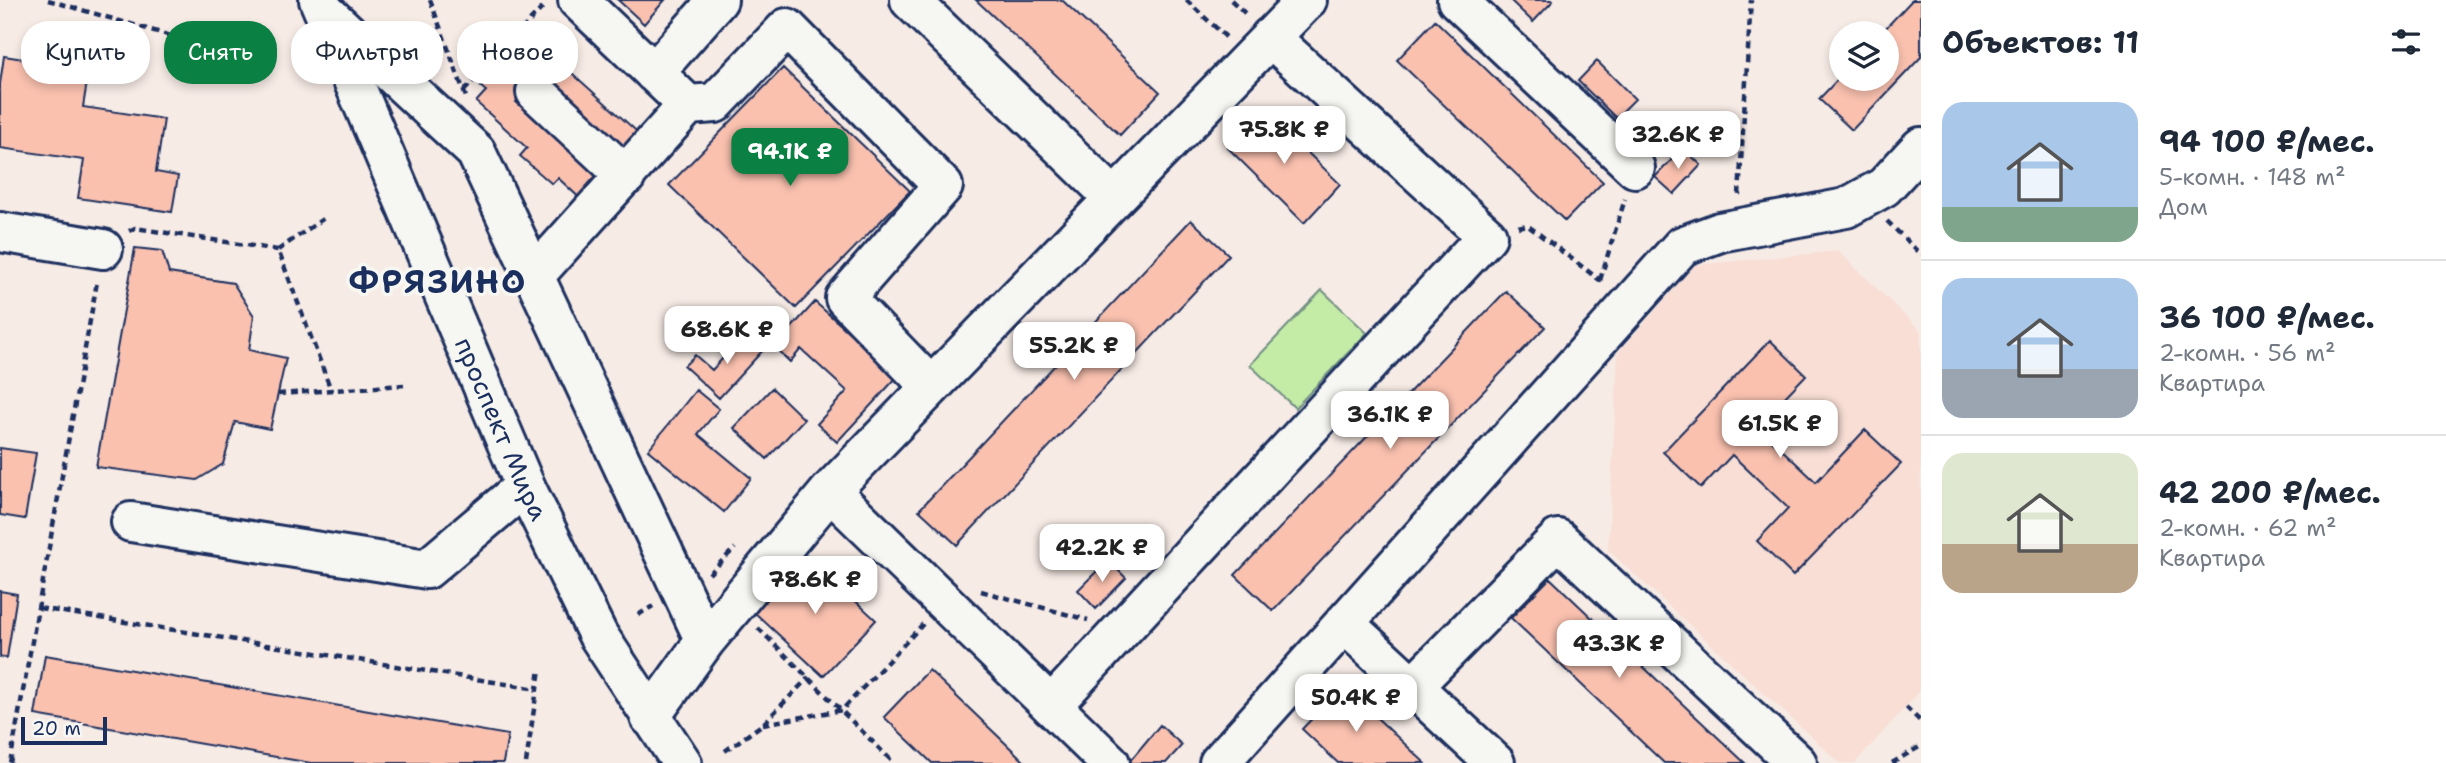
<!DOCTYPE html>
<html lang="ru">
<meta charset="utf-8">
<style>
body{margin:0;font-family:"Shantell Sans",sans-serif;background:#f6f6f7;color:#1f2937;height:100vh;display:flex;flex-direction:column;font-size:26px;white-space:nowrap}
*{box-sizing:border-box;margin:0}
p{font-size:23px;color:#747a83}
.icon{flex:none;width:38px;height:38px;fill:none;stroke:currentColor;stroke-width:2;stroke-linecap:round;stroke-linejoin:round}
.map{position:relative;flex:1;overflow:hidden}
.side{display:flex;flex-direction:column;background:#fff;width:525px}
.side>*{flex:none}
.banner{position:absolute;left:21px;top:21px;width:665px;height:63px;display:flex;gap:14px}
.tools{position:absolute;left:1829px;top:21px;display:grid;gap:14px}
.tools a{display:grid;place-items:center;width:70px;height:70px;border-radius:50%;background:#fff;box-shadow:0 4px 10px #0003;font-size:35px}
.scale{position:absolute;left:21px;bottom:18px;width:86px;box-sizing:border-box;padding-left:7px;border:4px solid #1b2f5e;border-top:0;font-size:19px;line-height:24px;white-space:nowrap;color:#1b2f5e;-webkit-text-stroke:5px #f6f6f2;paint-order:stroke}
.price{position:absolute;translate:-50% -60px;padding:0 16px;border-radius:14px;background:#fff;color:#222;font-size:23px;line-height:46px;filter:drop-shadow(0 2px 4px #0008)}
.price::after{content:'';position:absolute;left:50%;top:42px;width:21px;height:16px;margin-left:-10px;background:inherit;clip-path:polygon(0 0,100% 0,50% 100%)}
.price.selected{background:#0b8043;color:#fff}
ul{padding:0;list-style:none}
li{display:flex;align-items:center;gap:21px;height:175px;padding:0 21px}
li+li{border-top:2px solid #e0e1e3}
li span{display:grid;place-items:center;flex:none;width:196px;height:140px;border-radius:21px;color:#555}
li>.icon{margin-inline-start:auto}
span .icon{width:84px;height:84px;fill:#fffc;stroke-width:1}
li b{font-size:30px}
h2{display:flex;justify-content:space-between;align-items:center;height:84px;padding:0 21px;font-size:30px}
.tag{padding:0 24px;border-radius:28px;background:#fff;box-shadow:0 4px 10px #0003;font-size:24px;line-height:63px}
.tag.selected{background:#0b8043;color:#fff}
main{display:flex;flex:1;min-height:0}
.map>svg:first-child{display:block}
</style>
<main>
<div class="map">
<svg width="1921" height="763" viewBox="0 0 1921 763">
<rect width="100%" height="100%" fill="#f7ebe5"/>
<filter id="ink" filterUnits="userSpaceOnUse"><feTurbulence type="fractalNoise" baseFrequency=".0143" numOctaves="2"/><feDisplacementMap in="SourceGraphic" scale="14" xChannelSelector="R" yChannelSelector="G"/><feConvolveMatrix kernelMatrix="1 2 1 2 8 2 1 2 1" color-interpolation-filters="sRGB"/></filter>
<g filter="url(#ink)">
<path fill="#f8ded5" d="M 1838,251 L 1921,331 L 1921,690 L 1855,763 L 1840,763 L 1608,550 L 1618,353 L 1695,265 Z"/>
<path fill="#c4eca7" stroke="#708e82" stroke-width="2" d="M 1322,290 L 1367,333 L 1295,408 L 1250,365 Z"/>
<path fill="#fac1af" stroke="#1b2f5e" stroke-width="2" d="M 618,0 L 665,0 L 644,24 Z
M 976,0 L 1062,0 L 1160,92 L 1120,135 Z
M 1510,0 L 1552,0 L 1553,1 L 1533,22 Z
M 1912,0 L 1921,0 L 1921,57 L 1852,130 L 1819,99 L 1841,76 L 1841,79 L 1886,79 L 1886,33 L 1881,33 Z
M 1435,20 L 1603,182 L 1565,221 L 1397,60 Z
M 533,38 L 643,137 L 626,157 L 538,78 L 516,102 L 604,181 L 584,202 L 558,178 L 552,184 L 520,156 L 527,148 L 476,102 L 486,91 L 481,87 L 520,43 L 525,48 Z
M 4,56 L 89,69 L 83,107 L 164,119 L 156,172 L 178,176 L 172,212 L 78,198 L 84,160 L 0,148 L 0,84 Z
M 1597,61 L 1635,99 L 1616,118 L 1578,81 Z
M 783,68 L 910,191 L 796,308 L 669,185 Z
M 1263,109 L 1340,184 L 1304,223 L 1227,147 Z
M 1683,148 L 1701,165 L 1674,194 L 1655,177 Z
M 1191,220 L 1229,255 L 957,545 L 919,510 Z
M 135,248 L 162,251 L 169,273 L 233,283 L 254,316 L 249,350 L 286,358 L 270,429 L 235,422 L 223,464 L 197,480 L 96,467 Z
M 1506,291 L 1545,327 L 1273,611 L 1235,575 Z
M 815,302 L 898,376 L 837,442 L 817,424 L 847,391 L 801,349 L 790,362 L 774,347 Z
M 747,332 L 765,348 L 719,398 L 684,366 L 695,355 L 712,370 Z
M 1770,340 L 1806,375 L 1757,426 L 1816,482 L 1865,430 L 1901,464 L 1793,576 L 1757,541 L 1788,508 L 1732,455 L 1701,488 L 1663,452 Z
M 772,388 L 804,419 L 767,459 L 734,428 Z
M 696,390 L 719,409 L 698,434 L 751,478 L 724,512 L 648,450 Z
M 0,448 L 36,453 L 25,519 L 0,515 Z
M 807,556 L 876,620 L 823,676 L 754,612 Z
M 1108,560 L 1126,578 L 1096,609 L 1078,590 Z
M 1550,578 L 1693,714 L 1745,763 L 1664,763 L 1511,618 Z
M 0,591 L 17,594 L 7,658 L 0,657 Z
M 45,655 L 508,735 L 503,763 L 311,763 L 35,715 Z
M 929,670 L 1026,763 L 932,763 L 884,717 Z
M 1343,686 L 1425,763 L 1338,763 L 1302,729 Z
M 1160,725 L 1182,745 L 1166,763 L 1128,763 Z"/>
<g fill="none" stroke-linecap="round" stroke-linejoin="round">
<defs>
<path id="minor" d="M 910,0 L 1113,197
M 1457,0 L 1635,168
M 324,11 L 476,152 L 705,641
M 654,73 L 718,0
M 536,92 L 626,176
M 688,105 L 715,103 L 787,28 L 943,186 L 845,298 L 931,387
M 0,232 L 103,249
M 534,276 L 688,105 L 578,0
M 830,491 L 1110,763
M 131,522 L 427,569 L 525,486
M 1344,623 L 1495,763
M 1414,685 L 1558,539 L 1797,763
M 1051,706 L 1487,236 L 1270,37
M 650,717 L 705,641 L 830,491 L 1307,0
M 1219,763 L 1682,246 L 1720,232 L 1846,208 L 1884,187 L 1921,147"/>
<g id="major">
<path id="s1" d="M 319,0 L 525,486 L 598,635 L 682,763"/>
</g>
</defs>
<use href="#minor" stroke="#1b2f5e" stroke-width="44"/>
<use href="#major" stroke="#1b2f5e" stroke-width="44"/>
<path stroke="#1b2f5e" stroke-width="4.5" stroke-dasharray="7 5" stroke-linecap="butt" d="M 48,0 L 240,56
M 430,0 L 466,97
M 1186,0 L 1226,37
M 1231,0 L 1248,16
M 464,91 L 545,5
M 1739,195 L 1751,0
M 1887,221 L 1921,255
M 1518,227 L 1527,225 L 1605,284
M 129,231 L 135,228 L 278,250 L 331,390
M 278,250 L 327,216
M 1600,280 L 1625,199
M 278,394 L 404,385
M 709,574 L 735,548
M 981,591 L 1088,620
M 39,608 L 537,689
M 638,615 L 653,606
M 758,628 L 894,763
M 1906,707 L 1921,722
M 763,724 L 842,710 L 923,624
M 725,751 L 763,724 L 809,677
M 10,763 L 97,282
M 526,763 L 540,669
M 1892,763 L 1921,746"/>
<use href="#minor" stroke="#f6f6f2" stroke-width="38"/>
<use href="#major" stroke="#f6f6f2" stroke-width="38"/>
</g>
</g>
<g text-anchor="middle" stroke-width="7" stroke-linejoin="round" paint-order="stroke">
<g font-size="26" fill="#1b2f5e" stroke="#f6f6f2">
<text dy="9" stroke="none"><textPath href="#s1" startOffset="466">проспект Мира</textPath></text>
</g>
<g font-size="33" font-weight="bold" letter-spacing="2" fill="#1b2f5e" stroke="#f6f6f2">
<text x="438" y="293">ФРЯЗИНО</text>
</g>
</g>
</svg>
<div class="tools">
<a><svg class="icon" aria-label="layers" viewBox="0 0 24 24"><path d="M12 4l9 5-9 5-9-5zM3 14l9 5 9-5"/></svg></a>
</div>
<div class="scale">20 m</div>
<b class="price" style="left:1284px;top:166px">75.8K ₽</b>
<b class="price" style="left:1678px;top:171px">32.6K ₽</b>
<b class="price selected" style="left:790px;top:188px">94.1K ₽</b>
<b class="price" style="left:727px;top:366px">68.6K ₽</b>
<b class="price" style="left:1074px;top:382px">55.2K ₽</b>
<b class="price" style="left:1390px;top:451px">36.1K ₽</b>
<b class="price" style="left:1780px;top:460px">61.5K ₽</b>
<b class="price" style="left:1102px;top:584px">42.2K ₽</b>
<b class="price" style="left:815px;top:616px">78.6K ₽</b>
<b class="price" style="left:1619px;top:680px">43.3K ₽</b>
<b class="price" style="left:1356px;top:734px">50.4K ₽</b>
<div class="banner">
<a class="tag">Купить</a>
<a class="tag selected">Снять</a>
<a class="tag">Фильтры</a>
<a class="tag">Новое</a>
</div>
</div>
<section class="side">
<h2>Объектов: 11<svg class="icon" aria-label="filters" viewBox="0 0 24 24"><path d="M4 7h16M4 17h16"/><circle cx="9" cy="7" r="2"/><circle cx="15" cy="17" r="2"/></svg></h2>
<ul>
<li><span style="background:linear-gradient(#a9c7e8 75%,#7fa58c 0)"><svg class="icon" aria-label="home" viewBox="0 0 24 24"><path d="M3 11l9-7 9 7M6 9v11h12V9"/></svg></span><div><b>94 100 ₽/мес.</b><p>5-комн. · 148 m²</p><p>Дом</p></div></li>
<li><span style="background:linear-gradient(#a9c7e8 65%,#9aa5b1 0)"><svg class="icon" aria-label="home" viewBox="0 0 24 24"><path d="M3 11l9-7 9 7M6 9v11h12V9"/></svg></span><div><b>36 100 ₽/мес.</b><p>2-комн. · 56 m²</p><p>Квартира</p></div></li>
<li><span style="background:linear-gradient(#dfe7d0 65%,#b9a48a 0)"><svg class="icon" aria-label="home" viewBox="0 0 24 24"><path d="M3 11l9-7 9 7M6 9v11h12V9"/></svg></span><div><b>42 200 ₽/мес.</b><p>2-комн. · 62 m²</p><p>Квартира</p></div></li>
</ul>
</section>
</main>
